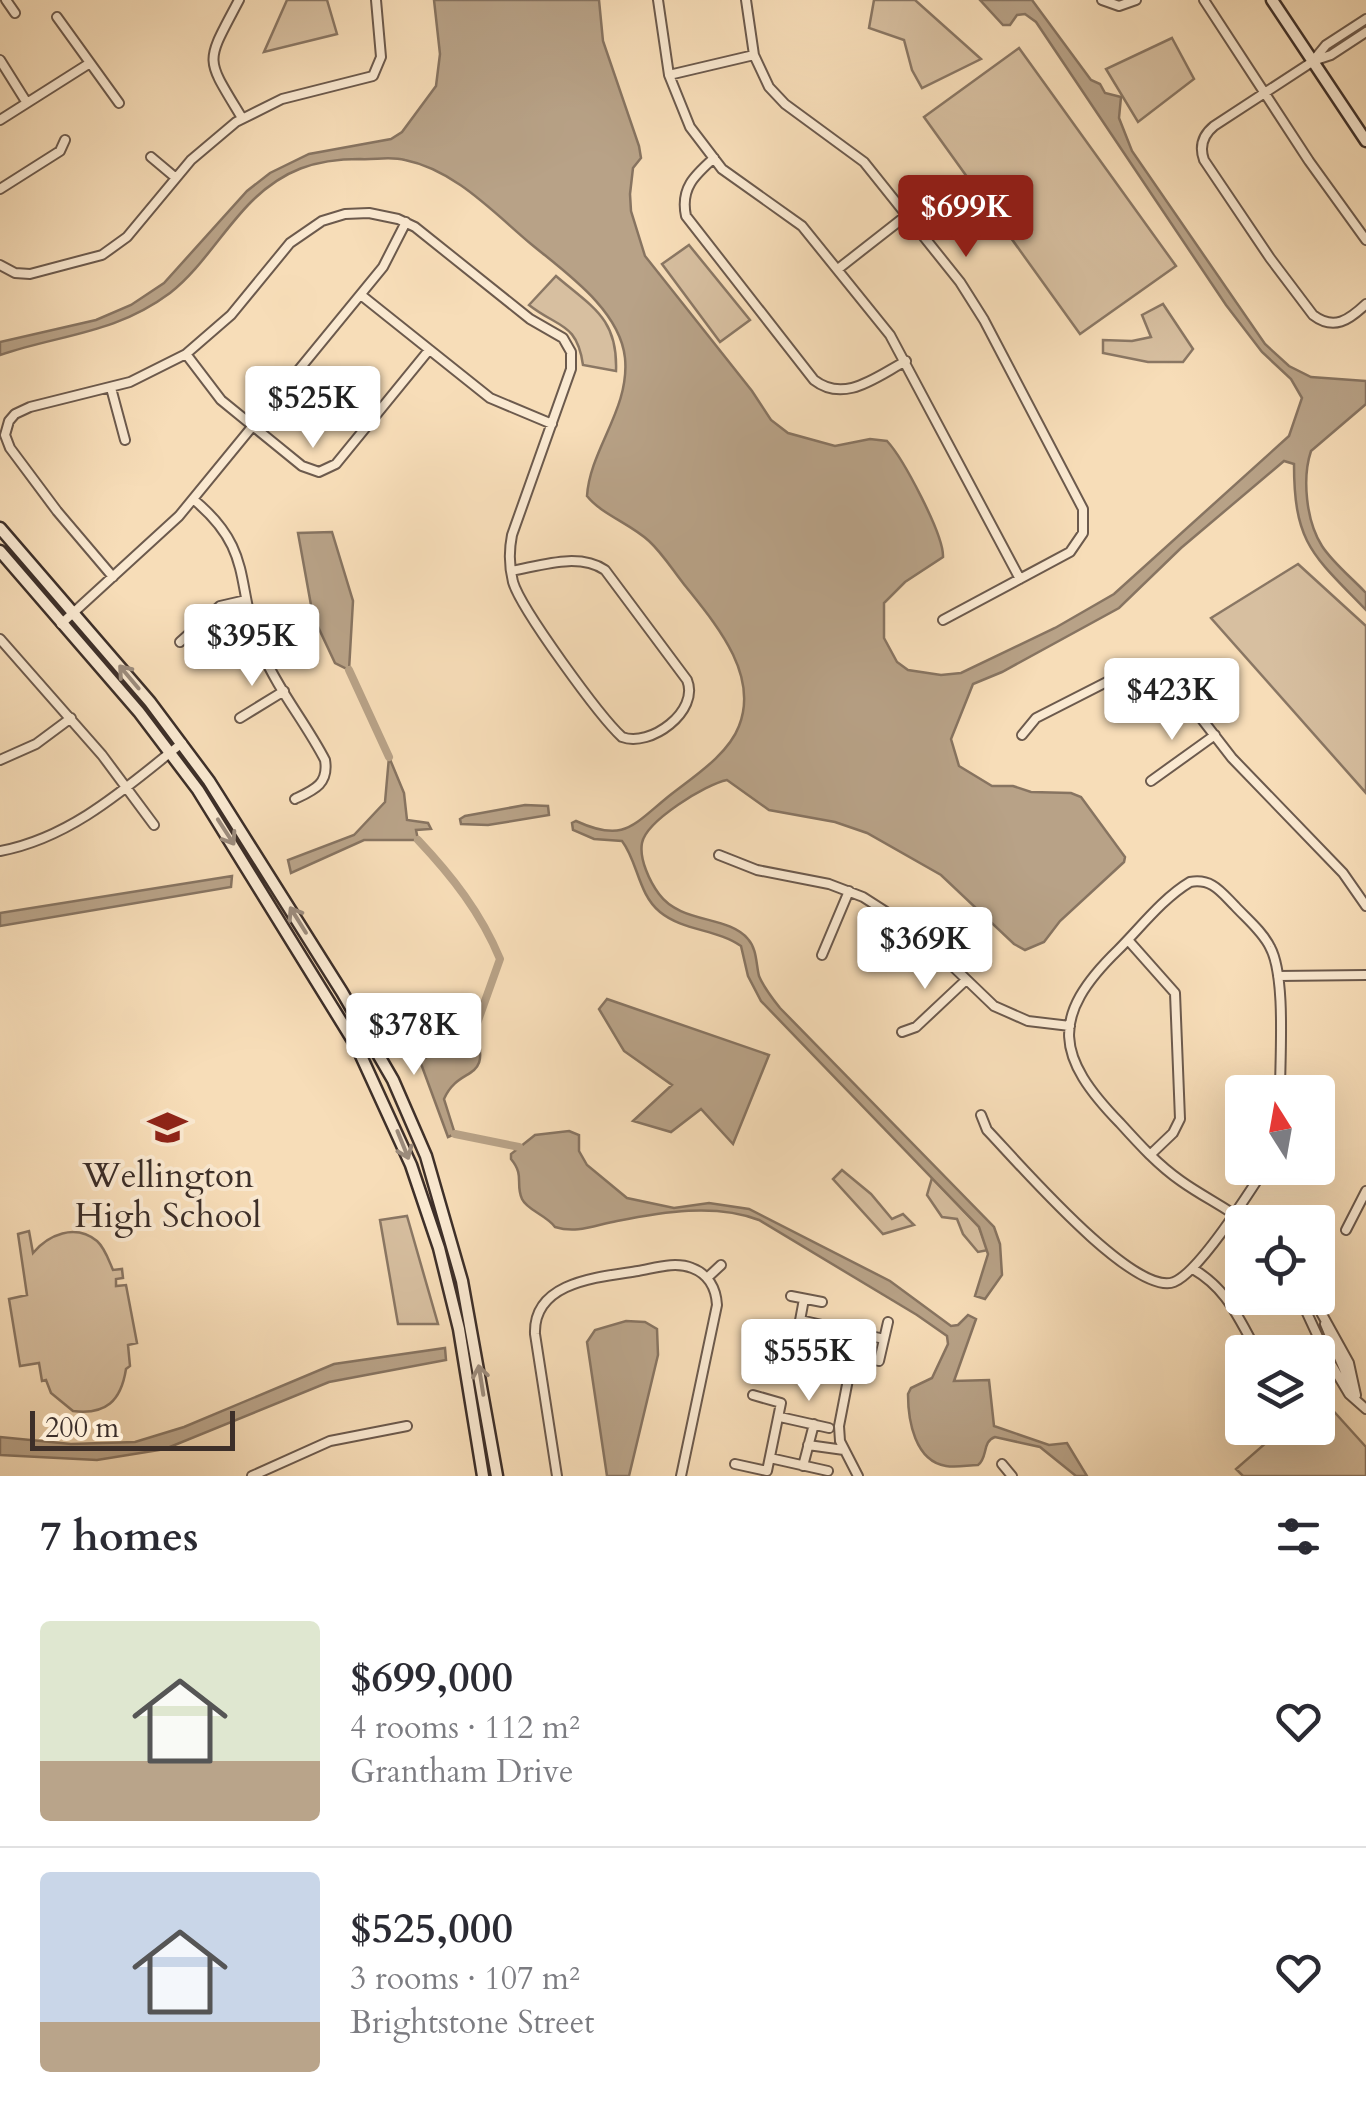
<!DOCTYPE html>
<meta charset="utf-8">
<style>
body{margin:0;font-family:Cardo,serif;background:#f7f7f7;color:#2b2b33;height:100vh;display:flex;flex-direction:column;font-size:38px;white-space:nowrap}
*{box-sizing:border-box;margin:0}
p{font-size:32px;color:#7c7c81}
.icon{flex:none;width:55px;height:55px;fill:none;stroke:currentColor;stroke-width:2;stroke-linecap:round;stroke-linejoin:round}
.map{position:relative;height:1476px;overflow:hidden}
.panel{display:flex;flex-direction:column;background:#fff;flex:1}
.panel>*{flex:none}
.needle{width:65px;rotate:349deg}
.buttons{position:absolute;left:1225px;top:1075px;display:grid;gap:20px}
.buttons a{display:grid;place-items:center;width:110px;height:110px;border-radius:10px;background:#fff;box-shadow:0 10px 40px #0002;font-size:50px}
.scale{position:absolute;left:30px;bottom:25px;width:205px;box-sizing:border-box;padding-left:10px;border:5px solid #3d2f29;border-top:0;font-size:28px;line-height:35px;white-space:nowrap;color:#3d2f29;-webkit-text-stroke:8px #fae9d1;paint-order:stroke}
.price{position:absolute;translate:-50% -85px;padding:0 22px;border-radius:10px;background:#fff;color:#222;font-size:32px;line-height:65px;filter:drop-shadow(0 2px 5px #0008)}
.price::after{content:'';position:absolute;left:50%;top:60px;width:30px;height:22px;margin-left:-15px;background:inherit;clip-path:polygon(0 0,100% 0,50% 100%)}
.price.current{background:#8f2418;color:#fff}
ul{padding:0;list-style:none}
li{display:flex;align-items:center;gap:30px;height:250px;padding:0 40px}
li+li{border-top:2px solid #e1e1e2}
li span{display:grid;place-items:center;flex:none;width:280px;height:200px;border-radius:10px;color:#555}
li>.icon{margin-inline-start:auto}
span .icon{width:120px;height:120px;fill:#fffc;stroke-width:1}
li b{font-size:42px}
h2{display:flex;justify-content:space-between;align-items:center;height:120px;padding:0 40px;font-size:42px}
.map>svg:first-child{display:block}
</style>
<div class="map">
<svg width="1366" height="1476" viewBox="0 0 1366 1476">
<rect width="100%" height="100%" fill="#f7ddb8"/>
<filter id="stains"><feTurbulence type="fractalNoise" baseFrequency=".002" numOctaves="4"/><feColorMatrix values="0 0 0 0 .2 0 0 0 0 .09 0 0 0 0 .02 0 0 0 .5 -.17"/></filter>
<radialGradient id="worn" r=".72"><stop offset=".6" stop-color="#630" stop-opacity="0"/><stop offset="1" stop-color="#630" stop-opacity=".3"/></radialGradient>
<path fill="#d7bfa0" stroke="#8a7764" stroke-width="2.5" d="M 287,0 L 327,0 L 337,34 L 264,52 Z
M 874,0 L 915,0 L 981,59 L 922,88 L 912,70 L 904,40 L 869,28 Z
M 1172,38 L 1194,79 L 1138,122 L 1106,69 Z
M 1019,48 L 1176,266 L 1080,334 L 924,117 Z
M 689,245 L 750,320 L 720,342 L 662,264 Z
M 556,276 C 592,307 618,318 616,371 L 583,365 C 577,322 558,328 529,305 Z
M 1163,304 L 1193,349 L 1183,362 L 1148,362 L 1103,353 L 1103,340 L 1132,341 L 1151,337 L 1142,315 Z
M 1298,564 L 1366,626 L 1366,793 L 1211,618 Z
M 842,1170 L 871,1194 L 892,1219 L 903,1214 L 914,1225 L 883,1234 L 833,1179 Z
M 932,1178 L 979,1227 L 988,1250 L 978,1252 L 963,1234 L 957,1219 L 942,1217 L 927,1195 Z
M 407,1216 L 438,1324 L 398,1324 L 380,1220 Z
M 29,1231 L 33,1253 C 48,1235 75,1223 97,1241 C 105,1248 109,1261 113,1270 L 122,1269 L 123,1278 L 116,1279 L 116,1286 L 126,1285 L 137,1343 L 128,1345 L 130,1366 L 126,1369 C 121,1401 106,1415 73,1411 L 51,1393 L 46,1380 L 42,1381 L 39,1363 L 20,1366 L 9,1299 L 27,1295 L 18,1234 Z
M 1319,1395 L 1366,1447 L 1366,1476 L 1243,1476 L 1236,1469 L 1283,1428 L 1318,1428 Z"/>
<path fill="#b8a287" stroke="#877461" stroke-width="2.5" d="M 434,0 L 599,0 L 603,41 L 639,146 L 641,158 L 633,168 L 630,194 L 631,211 L 645,256 L 752,391 L 771,420 L 788,433 L 835,446 L 870,439 L 887,441 C 903,458 944,535 943,557 L 905,582 L 884,603 L 884,638 L 897,662 L 908,670 L 941,675 L 961,673 L 1055,628 L 1114,594 L 1289,436 L 1302,398 L 1291,379 L 1262,352 L 1226,305 L 1036,22 L 1025,14 L 1017,15 L 1010,25 L 1003,25 L 980,0 L 1032,0 L 1091,80 L 1100,84 L 1105,93 L 1121,97 L 1119,118 L 1132,151 L 1265,344 L 1289,366 L 1311,377 L 1366,381 L 1366,404 L 1311,451 C 1302,478 1306,521 1322,546 C 1333,563 1352,578 1366,593 L 1366,610 C 1313,555 1294,544 1294,464 L 1284,461 L 1181,548 L 1119,608 L 1002,672 L 973,684 L 951,739 L 959,766 L 992,786 L 1013,786 L 1031,792 L 1071,793 L 1081,797 L 1125,857 L 1124,862 L 1060,921 L 1044,942 L 1025,950 L 1014,944 L 941,875 L 867,833 L 835,822 L 769,810 L 727,780 C 706,784 646,821 642,843 C 639,859 650,882 659,894 C 681,924 728,915 748,939 C 757,949 756,964 759,976 C 764,988 772,998 780,1008 L 994,1227 L 1000,1244 L 1002,1275 L 985,1299 L 975,1296 L 988,1254 L 979,1227 L 761,1001 L 748,976 L 741,946 C 717,929 683,931 660,912 C 638,894 638,862 622,841 L 594,839 L 573,830 L 572,823 L 576,821 C 624,843 632,826 669,796 C 693,777 728,755 739,726 C 760,673 713,621 683,583 C 672,569 662,553 649,541 C 631,524 601,514 587,496 C 590,449 630,409 625,358 C 620,310 566,273 531,244 C 494,213 455,170 405,160 C 390,156 375,160 360,159 C 315,159 283,170 251,202 C 223,230 201,269 170,293 C 115,334 62,334 0,355 L 0,342 L 96,320 L 131,305 L 164,283 L 247,191 L 270,173 L 309,154 L 391,139 L 402,132 L 436,86 L 440,54 Z
M 332,532 L 353,601 L 349,670 L 335,663 L 313,616 L 298,533 Z
M 389,757 L 404,793 L 407,820 L 428,823 L 431,829 L 416,830 L 418,840 L 364,840 L 291,873 L 288,860 L 354,835 L 385,802 Z
M 525,805 L 548,806 L 549,815 L 488,825 L 461,824 L 460,819 L 465,816 Z
M 232,876 L 231,887 L 0,926 L 0,913 Z
M 607,999 L 769,1055 L 733,1144 L 701,1109 L 671,1132 L 633,1121 L 672,1085 L 624,1051 L 599,1009 Z
M 475,1029 C 493,1085 460,1063 444,1099 L 455,1134 L 448,1137 L 420,1061 Z
M 569,1131 L 579,1135 L 579,1151 L 587,1165 L 627,1198 L 674,1208 L 709,1203 L 749,1209 L 890,1281 L 951,1326 L 958,1325 L 968,1315 L 976,1319 L 954,1381 L 989,1380 L 994,1426 L 1049,1445 L 1067,1443 L 1087,1476 L 1076,1476 L 1040,1447 L 995,1437 C 982,1441 988,1458 978,1465 C 968,1465 957,1468 946,1466 C 915,1461 908,1421 908,1394 L 911,1388 L 932,1378 L 948,1344 L 947,1336 L 917,1315 L 759,1220 C 715,1203 662,1212 617,1221 C 595,1225 577,1234 555,1227 C 546,1215 527,1210 522,1199 C 515,1183 525,1176 511,1159 L 511,1154 L 535,1135 Z
M 626,1321 L 645,1322 L 657,1329 L 658,1355 L 629,1476 L 607,1476 L 587,1342 L 595,1330 Z
M 445,1348 L 446,1360 L 329,1382 L 165,1449 L 97,1460 L 0,1455 L 0,1437 L 71,1444 L 135,1442 L 184,1427 L 334,1364 Z"/>
<g fill="none" stroke-linecap="round" stroke-linejoin="round">
<path stroke="#b8a287" stroke-width="8" d="M 349,670 L 389,757
M 418,840 C 452,876 481,913 500,959 L 475,1029
M 455,1134 L 519,1147"/>
<defs>
<path id="street" d="M 6,0 L 15,13
M 239,0 C 205,65 204,55 242,118
M 658,0 L 669,75 L 690,127 L 722,169 L 802,226 L 890,335 L 1020,579
M 746,0 L 754,55 L 769,87 L 785,104 L 864,162 L 960,282 L 984,320 L 1083,509 L 1083,533 L 1070,552 L 943,620
M 1102,0 L 1119,6 L 1136,0
M 1204,0 L 1309,161 L 1366,240
M 57,17 L 119,103
M 1366,19 L 1326,45 L 1312,62 L 1214,126 C 1203,135 1199,146 1204,160 L 1270,258 L 1313,315 C 1334,331 1349,320 1366,304
M 0,60 L 27,103
M 1316,60 L 1331,55 L 1366,32
M 669,75 L 754,55
M 0,120 L 90,63
M 151,157 L 176,178
M 714,158 C 695,175 680,188 686,216 L 814,380 C 845,404 877,376 906,361
M 0,189 L 60,151 L 65,140
M 0,265 L 15,273 L 30,274 L 102,255 L 127,237 L 191,160 L 236,122 L 282,99 L 373,76 L 381,57 L 376,0
M 838,269 L 907,215
M 361,295 L 490,398 L 552,424
M 186,354 L 221,400 L 302,466 L 319,472 L 336,464 L 429,350
M 111,388 L 125,440
M 193,499 C 257,552 233,586 262,652 C 278,690 306,723 325,760 C 329,784 314,790 295,799
M 113,577 L 57,511 L 10,448 L 5,435 L 9,421 L 15,414 L 30,407 L 130,382 L 186,354 L 231,315 L 290,243 L 322,221 L 345,214 L 369,213 L 398,219 L 415,227 L 530,319 L 563,338 L 571,352 L 571,369 L 512,535 C 509,550 509,566 513,582 C 521,609 600,717 622,737 C 650,748 700,711 687,680 L 605,570 C 578,552 540,566 511,571
M 61,624 L 179,516 L 383,267 L 406,222
M 0,639 L 102,755 L 154,825
M 180,642 L 220,606 L 246,600
M 240,718 L 284,691
M 1022,735 L 1036,718 L 1140,665 L 1160,665 L 1232,758 L 1343,873 L 1366,906
M 0,760 L 36,744 L 71,718
M 1151,781 L 1215,735
M 0,851 C 71,838 127,787 182,743
M 719,855 L 757,870 L 829,884 L 863,897 L 916,931 L 994,1006 L 1028,1021 L 1070,1026
M 1128,940 L 1175,993 L 1180,1119 L 1173,1133 L 1150,1155
M 822,955 L 849,891
M 1278,976 L 1366,975
M 902,1032 L 916,1027 L 966,980
M 981,1115 L 987,1130 C 1016,1160 1134,1298 1174,1282 C 1199,1272 1249,1193 1265,1168
M 1245,1222 C 1225,1207 1202,1196 1181,1181 C 1158,1165 1139,1144 1120,1123 C 1056,1057 1049,1017 1118,950 C 1140,928 1163,898 1190,882 C 1212,878 1221,892 1235,906 C 1247,919 1262,931 1270,947 C 1286,976 1280,1056 1280,1092
M 1346,1230 L 1366,1191
M 1193,1269 C 1224,1287 1235,1311 1252,1342
M 707,1278 L 721,1265
M 791,1296 L 822,1302
M 1300,1298 L 1325,1352
M 1313,1298 L 1349,1363 L 1356,1395
M 804,1299 L 796,1342 L 879,1361 L 888,1322
M 800,1320 L 884,1339
M 1325,1324 L 1335,1348
M 857,1333 L 839,1426 L 840,1441 L 858,1476
M 1337,1353 L 1352,1388
M 1327,1357 L 1349,1394 L 1366,1409
M 780,1417 L 829,1428
M 808,1445 L 844,1450
M 770,1458 L 828,1471
M 735,1464 L 767,1471 L 781,1403 L 753,1395
M 1002,1464 L 1012,1476
M 803,1466 L 814,1424
M 252,1476 L 330,1441 L 407,1426
M 557,1476 L 535,1334 C 533,1281 600,1277 638,1271 C 655,1268 675,1261 692,1268 C 708,1274 716,1288 717,1305 L 681,1476"/>
<path id="secondary" d="M 1272,0 L 1366,141
M 0,528 L 150,702 L 209,781 L 342,992 L 393,1080 L 426,1156 L 462,1281 L 497,1476
M 0,551 L 139,712 L 198,790 L 357,1047 L 411,1165 L 439,1248 L 459,1329 L 483,1476"/>
</defs>
<use href="#street" stroke="#6c5a4d" stroke-width="12"/>
<use href="#secondary" stroke="#3d2f29" stroke-width="15"/>
<use href="#street" stroke="#fae9d1" stroke-width="8"/>
<use href="#secondary" stroke="#fae9d1" stroke-width="10"/>
</g>
<defs><path id="oneway-shaft" d="M-6 0H5M1.5-3L5.5 0L1.5 3" fill="none" stroke-width="1.6" stroke-linecap="round" stroke-linejoin="round" transform="scale(2.5)"/></defs>
<g stroke="#9c8c7d">
<use href="#oneway-shaft" transform="translate(129 677) rotate(-130)"/>
<use href="#oneway-shaft" transform="translate(226 832) rotate(57)"/>
<use href="#oneway-shaft" transform="translate(298 920) rotate(-122)"/>
<use href="#oneway-shaft" transform="translate(403 1145) rotate(68)"/>
<use href="#oneway-shaft" transform="translate(481 1380) rotate(-99)"/>
</g>
<defs>
<symbol id="school-bare" viewBox="-9 -9 18 18"><path d="M0-5L7-2L0 1L-7-2ZM-4 1L0 2.5L4 1V4Q0 6-4 4Z" fill="#8f2418" stroke="#fae9d1" stroke-width="2.5" paint-order="stroke"/></symbol>
</defs>
<g fill-rule="evenodd">
<use href="#school-bare" x="140" y="1100" width="55" height="55"/>
</g>
<g text-anchor="middle" stroke-width="8" stroke-linejoin="round" paint-order="stroke">
<g font-size="35" fill="#3d2f29" stroke="#fae9d1">
<text x="168" y="1187">Wellington<tspan x="168" dy="40">High School</tspan></text>
</g>
</g>
<rect width="100%" height="100%" filter="url(#stains)"/>
<rect width="100%" height="100%" fill="url(#worn)"/>
</svg>
<div class="buttons">
<a><svg class="needle" viewBox="-14 -14 28 28"><path d="M0-13l5 13h-10z" fill="#e53935"/><path d="M0 13l5-13h-10z" fill="#7c7c81"/></svg></a>
<a><svg class="icon" aria-label="locate" viewBox="0 0 24 24"><circle cx="12" cy="12" r="6"/><path d="M12 2v4M12 18v4M2 12h4M18 12h4"/></svg></a>
<a><svg class="icon" aria-label="layers" viewBox="0 0 24 24"><path d="M12 4l9 5-9 5-9-5zM3 14l9 5 9-5"/></svg></a>
</div>
<div class="scale">200 m</div>
<b class="price current" style="left:966px;top:260px">$699K</b>
<b class="price" style="left:313px;top:451px">$525K</b>
<b class="price" style="left:252px;top:689px">$395K</b>
<b class="price" style="left:1172px;top:743px">$423K</b>
<b class="price" style="left:925px;top:992px">$369K</b>
<b class="price" style="left:414px;top:1078px">$378K</b>
<b class="price" style="left:809px;top:1404px">$555K</b>
</div>
<section class="panel">
<h2>7 homes<svg class="icon" aria-label="filters" viewBox="0 0 24 24"><path d="M4 7h16M4 17h16"/><circle cx="9" cy="7" r="2"/><circle cx="15" cy="17" r="2"/></svg></h2>
<ul>
<li><span style="background:linear-gradient(#dfe7d0 70%,#b9a48a 0)"><svg class="icon" aria-label="home" viewBox="0 0 24 24"><path d="M3 11l9-7 9 7M6 9v11h12V9"/></svg></span><div><b>$699,000</b><p>4 rooms · 112 m²</p><p>Grantham Drive</p></div><svg class="icon" aria-label="heart" viewBox="0 0 24 24"><path d="M12 20l-8-8c-3-5 5-10 8-4 3-6 11-1 8 4z"/></svg></li>
<li><span style="background:linear-gradient(#c9d6e8 75%,#b9a48a 0)"><svg class="icon" aria-label="home" viewBox="0 0 24 24"><path d="M3 11l9-7 9 7M6 9v11h12V9"/></svg></span><div><b>$525,000</b><p>3 rooms · 107 m²</p><p>Brightstone Street</p></div><svg class="icon" aria-label="heart" viewBox="0 0 24 24"><path d="M12 20l-8-8c-3-5 5-10 8-4 3-6 11-1 8 4z"/></svg></li>
</ul>
</section>
